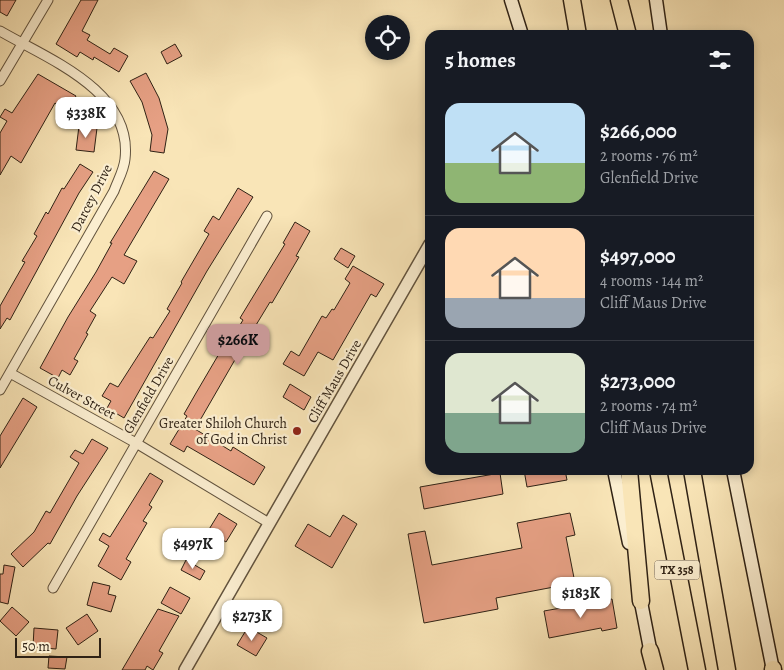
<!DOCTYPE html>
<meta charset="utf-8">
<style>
body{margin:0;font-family:Alegreya,serif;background:#242831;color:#f1f3f6;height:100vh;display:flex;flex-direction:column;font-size:19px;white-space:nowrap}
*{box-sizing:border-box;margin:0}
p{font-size:16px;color:#9ea1a6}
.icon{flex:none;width:28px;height:28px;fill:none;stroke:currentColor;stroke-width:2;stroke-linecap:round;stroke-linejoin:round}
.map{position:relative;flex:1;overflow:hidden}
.side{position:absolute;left:425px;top:30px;width:329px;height:445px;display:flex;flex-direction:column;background:#171b24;border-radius:15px;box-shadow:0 2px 8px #0003}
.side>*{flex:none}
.tools{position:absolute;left:365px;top:15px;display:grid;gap:10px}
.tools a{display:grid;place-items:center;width:45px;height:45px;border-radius:50%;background:#171b24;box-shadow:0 2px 8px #0003;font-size:25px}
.scale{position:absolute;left:15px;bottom:12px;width:86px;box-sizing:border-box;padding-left:5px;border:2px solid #2f2215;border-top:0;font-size:14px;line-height:18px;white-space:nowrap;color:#2f2215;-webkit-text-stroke:4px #fbeed0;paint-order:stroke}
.price{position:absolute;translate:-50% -42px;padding:0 11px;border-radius:10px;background:#fff;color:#222;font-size:16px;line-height:32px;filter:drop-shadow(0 1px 2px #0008)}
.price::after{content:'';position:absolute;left:50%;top:30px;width:15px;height:11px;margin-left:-8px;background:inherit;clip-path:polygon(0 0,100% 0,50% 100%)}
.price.selected{background:#c59692;color:#111}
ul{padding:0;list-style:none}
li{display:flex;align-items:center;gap:15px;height:125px;padding:0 20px}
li+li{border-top:1px solid #363941}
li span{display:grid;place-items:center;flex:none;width:140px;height:100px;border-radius:15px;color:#555}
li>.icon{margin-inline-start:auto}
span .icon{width:60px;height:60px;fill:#fffc;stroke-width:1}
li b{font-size:21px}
h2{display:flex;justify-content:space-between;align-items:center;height:60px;padding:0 20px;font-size:21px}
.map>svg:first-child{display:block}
</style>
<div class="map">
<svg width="784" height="670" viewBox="0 0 784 670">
<rect width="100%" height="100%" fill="#f9e5b7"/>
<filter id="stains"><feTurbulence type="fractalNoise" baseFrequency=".004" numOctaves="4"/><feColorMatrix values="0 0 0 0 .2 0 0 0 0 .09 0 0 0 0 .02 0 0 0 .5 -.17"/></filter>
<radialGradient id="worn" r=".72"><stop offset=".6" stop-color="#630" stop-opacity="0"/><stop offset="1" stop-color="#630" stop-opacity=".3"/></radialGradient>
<path fill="#e6a084" stroke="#2f2215" d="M 0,0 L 16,0 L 7,16 L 0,12 Z
M 81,0 L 98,0 L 82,31 L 90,35 L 87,40 L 110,54 L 114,48 L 128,56 L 119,72 L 94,57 L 93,60 L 80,52 L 77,57 L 56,44 Z
M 175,44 L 182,56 L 167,64 L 161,52 Z
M 146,73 L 159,98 L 168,129 L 164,153 L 150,151 L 152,135 L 142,102 L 130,81 Z
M 38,74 L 76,96 L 67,111 L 55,103 L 21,163 L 11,156 L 0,175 L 0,133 L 7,121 L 0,117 L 5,109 L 12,113 Z
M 79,126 L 97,128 L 94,152 L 76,150 Z
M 80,164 L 93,172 L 79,193 L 10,320 L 7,318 L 0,329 L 0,306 L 25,262 L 22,261 L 37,236 L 34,234 L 46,212 L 48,214 L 62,188 L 64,189 Z
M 154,171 L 169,179 L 124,255 L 137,261 L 124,284 L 112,277 L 90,311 L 96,315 L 86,333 L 88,334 L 74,359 L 78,361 L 70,375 L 62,370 L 58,378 L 40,368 L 68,317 L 96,272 L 112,243 L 110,243 Z
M 238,188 L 253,197 L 207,271 L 124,418 L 107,408 L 111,401 L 102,396 L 110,383 L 118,387 L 150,337 L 153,338 L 170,311 L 167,309 L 182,283 L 181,282 L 209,234 L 204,231 L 213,216 L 219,220 Z
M 295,222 L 310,231 L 296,256 L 299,257 L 272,303 L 270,302 L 253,330 L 256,331 L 243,353 L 240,351 L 195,429 L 231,451 L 233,447 L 265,467 L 254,485 L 187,446 L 184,452 L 170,444 L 187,416 L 184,414 L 196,393 L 223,347 L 226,348 L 243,320 L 240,318 L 285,244 L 283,243 Z
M 341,248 L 355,256 L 348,268 L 334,259 Z
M 353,266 L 384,284 L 376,297 L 371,294 L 333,360 L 318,352 L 304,376 L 283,364 L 291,351 L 299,356 L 322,316 L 326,318 L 332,309 L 334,310 L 350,283 L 345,279 Z
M 290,384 L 311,397 L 304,410 L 283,397 Z
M 23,398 L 37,407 L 0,468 L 0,436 Z
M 92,439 L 108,448 L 77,496 L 50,544 L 48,543 L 23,567 L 11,554 L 34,532 L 46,511 L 50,513 L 79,463 L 70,457 L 75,450 L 83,454 Z
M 524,470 L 565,470 L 567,480 L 527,487 Z
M 150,473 L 163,481 L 149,505 L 152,507 L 143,521 L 147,523 L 126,559 L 131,562 L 121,580 L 98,566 L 109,546 L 99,540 L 103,533 L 110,537 Z
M 500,473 L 503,494 L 424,509 L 420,487 Z
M 219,513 L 237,524 L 226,542 L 208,531 Z
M 570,513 L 575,535 L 566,537 L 575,583 L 496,598 L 498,609 L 424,623 L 408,534 L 425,531 L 432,565 L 522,548 L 517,523 Z
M 343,515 L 357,524 L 332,568 L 295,546 L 308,524 L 330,537 Z
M 186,560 L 205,571 L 200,580 L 181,570 Z
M 4,565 L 15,567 L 8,604 L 0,602 L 0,574 L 3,574 Z
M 93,582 L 110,586 L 108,594 L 116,596 L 111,612 L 87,605 Z
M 170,587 L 190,598 L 181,614 L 161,603 Z
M 612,599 L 617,628 L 602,631 L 601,628 L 549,638 L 544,611 Z
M 12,607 L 29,622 L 16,636 L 0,621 Z
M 158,609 L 179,616 L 159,651 L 163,653 L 153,670 L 147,666 L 145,670 L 122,670 Z
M 87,614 L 98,631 L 78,645 L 66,628 Z
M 248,627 L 267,638 L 256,656 L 237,645 Z
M 34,628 L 58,630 L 56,649 L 33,647 Z
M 49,656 L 67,657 L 65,669 L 48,668 Z"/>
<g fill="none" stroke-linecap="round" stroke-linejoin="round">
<defs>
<path id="minor" d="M 0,31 C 48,59 133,91 125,159 C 124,170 118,180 114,191 L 0,390
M 0,81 L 48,0
M 10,373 L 136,443 L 269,523
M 53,588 L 267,216"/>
<path id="tertiary" d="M 185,670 L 430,244"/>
<path id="secondary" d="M 511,0 L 522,35
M 656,0 L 661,35
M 614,470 L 629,543
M 733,470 L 773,670
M 639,592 L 652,659"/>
<path id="motorway" d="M 572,0 L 578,35
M 619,0 L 628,35
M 629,470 L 641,601
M 658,470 L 697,670
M 692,470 L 727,670
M 650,651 L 655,670
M 773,669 L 773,670"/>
</defs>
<use href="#minor" stroke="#62533e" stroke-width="11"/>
<use href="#tertiary" stroke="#62533e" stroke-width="14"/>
<use href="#secondary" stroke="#2f2215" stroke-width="15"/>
<use href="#motorway" stroke="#2f2215" stroke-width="19"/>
<use href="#minor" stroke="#fbeed0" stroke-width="9"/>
<use href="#tertiary" stroke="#fbeed0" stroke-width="11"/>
<use href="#secondary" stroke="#fbeed0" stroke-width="12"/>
<use href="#motorway" stroke="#f9e5b7" stroke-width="16"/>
</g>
<circle fill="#8f2418" stroke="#fbeed0" stroke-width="2" cx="297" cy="431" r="5"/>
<g text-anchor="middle" stroke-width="4.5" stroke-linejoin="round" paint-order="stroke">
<rect fill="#fbeed0" stroke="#6c5f4d" stroke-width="1" x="654.5" y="560.5" width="45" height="19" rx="4"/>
<g font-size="12" font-weight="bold" fill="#2f2215">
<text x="677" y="574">TX 358</text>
</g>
<g font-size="14" fill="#2f2215" stroke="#fbeed0">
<text transform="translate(91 198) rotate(-63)" y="5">Darcey Drive</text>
<text transform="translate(334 381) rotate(-60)" y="5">Cliff Maus Drive</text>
<text transform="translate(148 395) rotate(-60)" y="5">Glenfield Drive</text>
<text transform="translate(82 397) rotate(29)" y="5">Culver Street</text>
</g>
<g font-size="14" fill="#2f2215" stroke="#fbeed0" text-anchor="end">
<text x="287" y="428">Greater Shiloh Church<tspan x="287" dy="16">of God in Christ</tspan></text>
</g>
</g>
<rect width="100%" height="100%" filter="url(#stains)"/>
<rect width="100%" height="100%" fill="url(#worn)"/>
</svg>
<div class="tools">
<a><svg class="icon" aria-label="locate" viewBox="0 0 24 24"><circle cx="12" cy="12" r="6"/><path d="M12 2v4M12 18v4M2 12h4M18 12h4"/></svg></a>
</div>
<div class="scale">50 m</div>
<b class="price" style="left:86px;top:139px">$338K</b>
<b class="price selected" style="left:238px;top:366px">$266K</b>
<b class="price" style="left:193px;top:570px">$497K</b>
<b class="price" style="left:581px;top:619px">$183K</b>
<b class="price" style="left:252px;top:642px">$273K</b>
<section class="side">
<h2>5 homes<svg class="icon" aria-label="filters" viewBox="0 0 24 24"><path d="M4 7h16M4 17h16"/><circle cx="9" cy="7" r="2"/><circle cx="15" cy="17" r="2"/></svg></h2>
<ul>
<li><span style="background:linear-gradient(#bfe0f5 60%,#8fb573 0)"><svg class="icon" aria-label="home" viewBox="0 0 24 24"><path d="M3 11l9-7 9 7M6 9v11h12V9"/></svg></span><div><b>$266,000</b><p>2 rooms · 76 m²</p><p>Glenfield Drive</p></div></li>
<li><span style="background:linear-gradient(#ffd9b3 70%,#9aa5b1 0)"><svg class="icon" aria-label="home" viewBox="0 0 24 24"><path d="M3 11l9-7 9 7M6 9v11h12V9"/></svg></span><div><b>$497,000</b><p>4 rooms · 144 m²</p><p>Cliff Maus Drive</p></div></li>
<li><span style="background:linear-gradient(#dfe7d0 60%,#7fa58c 0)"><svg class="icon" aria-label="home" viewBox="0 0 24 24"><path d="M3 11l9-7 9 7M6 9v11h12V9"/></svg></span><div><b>$273,000</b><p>2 rooms · 74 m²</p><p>Cliff Maus Drive</p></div></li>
</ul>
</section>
</div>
